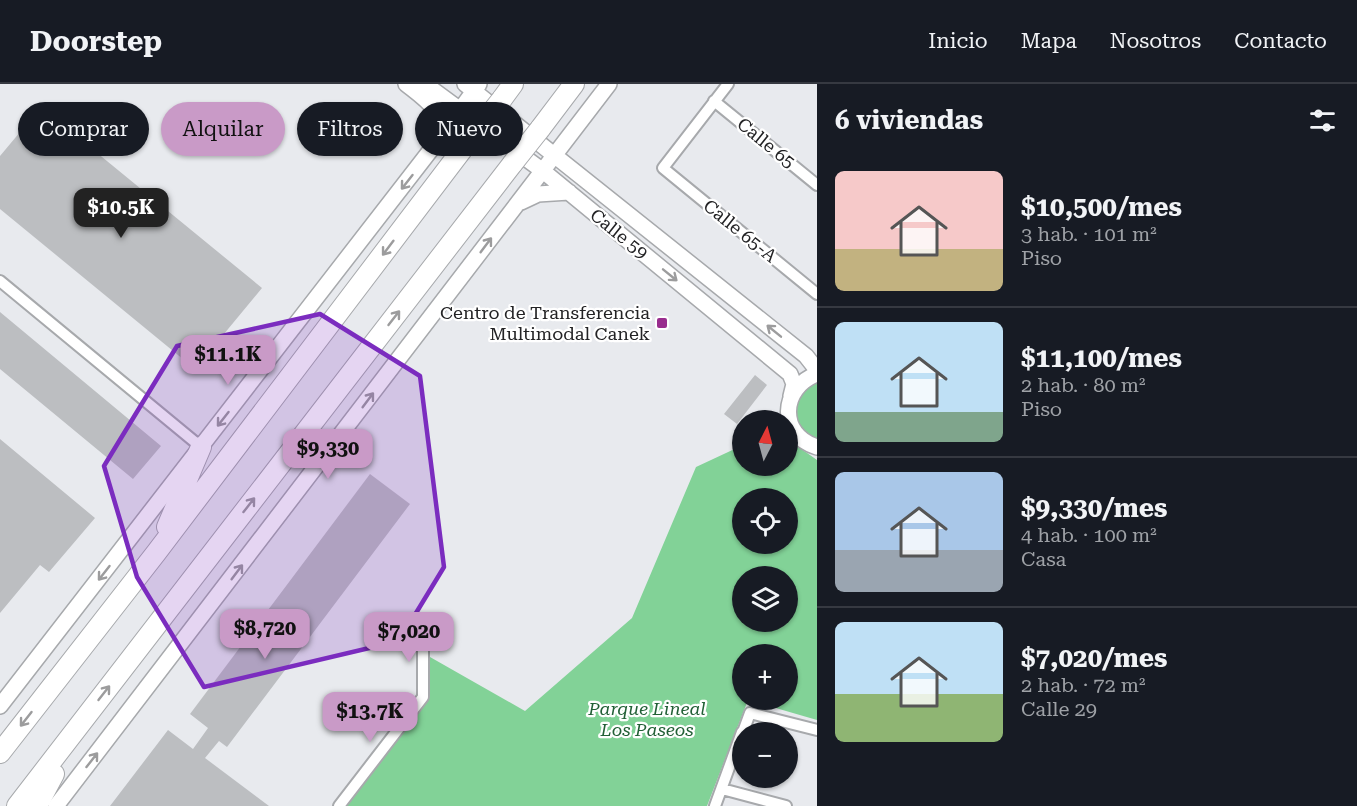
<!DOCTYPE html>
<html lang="es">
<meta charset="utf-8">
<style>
body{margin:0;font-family:"Roboto Serif",serif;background:#20242c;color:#f1f3f6;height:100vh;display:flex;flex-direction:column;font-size:22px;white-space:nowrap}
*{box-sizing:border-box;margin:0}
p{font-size:20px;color:#9ea1a6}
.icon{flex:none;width:33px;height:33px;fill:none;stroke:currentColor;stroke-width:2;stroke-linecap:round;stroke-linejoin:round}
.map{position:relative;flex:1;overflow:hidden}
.drawer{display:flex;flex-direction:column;background:#171b24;width:540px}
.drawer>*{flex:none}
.hud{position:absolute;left:18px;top:18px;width:570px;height:54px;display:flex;gap:12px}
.needle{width:39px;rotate:6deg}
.tools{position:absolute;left:732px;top:326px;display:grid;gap:12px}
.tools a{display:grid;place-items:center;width:66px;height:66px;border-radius:50%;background:#171b24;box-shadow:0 2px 4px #0004;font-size:30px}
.price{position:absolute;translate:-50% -51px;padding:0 14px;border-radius:12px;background:#c99ac7;color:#111;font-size:20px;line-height:39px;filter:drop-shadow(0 2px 3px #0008)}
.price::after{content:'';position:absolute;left:50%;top:36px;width:18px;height:14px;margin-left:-9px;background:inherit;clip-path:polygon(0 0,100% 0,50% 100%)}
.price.current{background:#222;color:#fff}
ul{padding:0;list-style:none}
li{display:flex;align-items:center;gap:18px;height:150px;padding:0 18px}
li+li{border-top:2px solid #363941}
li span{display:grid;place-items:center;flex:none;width:168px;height:120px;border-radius:9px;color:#555}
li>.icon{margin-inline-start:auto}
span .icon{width:72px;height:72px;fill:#fffc;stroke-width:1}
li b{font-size:26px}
h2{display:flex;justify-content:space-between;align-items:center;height:72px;padding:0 18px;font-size:26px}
.pill{padding:0 21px;border-radius:27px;background:#171b24;box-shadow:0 2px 4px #0004;font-size:21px;line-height:54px}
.pill.current{background:#c99ac7;color:#111}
header{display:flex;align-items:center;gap:36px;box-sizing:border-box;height:84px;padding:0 30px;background:#171b24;border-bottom:2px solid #363941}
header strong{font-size:28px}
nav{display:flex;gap:33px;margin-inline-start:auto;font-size:21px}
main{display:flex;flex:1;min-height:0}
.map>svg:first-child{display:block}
</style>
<header>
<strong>Doorstep</strong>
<nav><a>Inicio</a><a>Mapa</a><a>Nosotros</a><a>Contacto</a></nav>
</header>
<main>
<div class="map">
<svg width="817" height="722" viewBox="0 0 817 722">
<rect width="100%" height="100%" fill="#e8eaee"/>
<path fill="#82d297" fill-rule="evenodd" d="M 817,298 L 817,356 L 804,350 L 794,332 L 797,312 L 803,304 Z
M 788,352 L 790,357 L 817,376 L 817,636 L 748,616 L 707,722 L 339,722 L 429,612 L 430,573 L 525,627 L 632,534 L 696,383 L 741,362 L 742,381 L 788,381 ZM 742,414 L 788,414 L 788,459 L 742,459 ZM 742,492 L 788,492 L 788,537 L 742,537 ZM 742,570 L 788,570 L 788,615 L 742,615 Z"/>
<path fill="#bcbec1" d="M 41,23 L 262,204 L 195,285 L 0,125 L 0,72 Z
M 0,228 L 161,362 L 133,395 L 0,285 Z
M 755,291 L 767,301 L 737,340 L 724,330 Z
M 0,355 L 95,434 L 49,488 L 40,481 L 0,529 Z
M 370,390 L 410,420 L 227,663 L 219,657 L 205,674 L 269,722 L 110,722 L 168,646 L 193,665 L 208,644 L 190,630 Z"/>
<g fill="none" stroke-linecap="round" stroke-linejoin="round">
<defs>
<path id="street" d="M 728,0 L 663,84 L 817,210
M 714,17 L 817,101
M 0,197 L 201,363
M 743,648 L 750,629 L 817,646
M 722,705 L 786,722
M 339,722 L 423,613 L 423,545
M 715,722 L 742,648"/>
<path id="secondary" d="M 406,0 C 421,12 451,31 438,54
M 425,0 L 543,87 L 790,290 L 794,300 L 791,312
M 465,0 L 806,272 L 817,286
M 521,118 L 538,110 L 569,108
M 817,290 C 780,304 778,351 817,363
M 0,622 L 433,63 L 479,0
M 56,722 L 609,0"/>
<path id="highway" d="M 502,15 L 513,0
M 540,45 L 574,0
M 167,443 L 201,363
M 0,669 L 156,469 L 474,50
M 17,722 L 513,79
M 37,722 L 54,690"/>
</defs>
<use href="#street" stroke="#a7a9ac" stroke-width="14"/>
<use href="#secondary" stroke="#a7a9ac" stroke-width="18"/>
<use href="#highway" stroke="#a7a9ac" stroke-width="22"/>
<use href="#street" stroke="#fff" stroke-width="10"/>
<use href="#secondary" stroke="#fff" stroke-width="15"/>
<use href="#highway" stroke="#fff" stroke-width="20"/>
<defs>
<path id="highway-bridge" d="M 474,50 L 502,15
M 513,79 L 540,45"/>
</defs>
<use href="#highway-bridge" stroke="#a7a9ac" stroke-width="22" stroke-linecap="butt"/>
<use href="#highway-bridge" stroke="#fff" stroke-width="20"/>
</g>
<defs><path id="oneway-shaft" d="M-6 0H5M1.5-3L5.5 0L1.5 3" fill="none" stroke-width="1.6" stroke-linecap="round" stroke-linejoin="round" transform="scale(1.5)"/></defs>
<g stroke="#9c9c9d">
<use href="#oneway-shaft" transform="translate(407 98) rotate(128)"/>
<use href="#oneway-shaft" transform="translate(486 161) rotate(-53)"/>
<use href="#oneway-shaft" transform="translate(388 164) rotate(127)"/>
<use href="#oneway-shaft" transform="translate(670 191) rotate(39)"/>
<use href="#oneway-shaft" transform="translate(394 234) rotate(-52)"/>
<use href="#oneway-shaft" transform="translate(774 247) rotate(-141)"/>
<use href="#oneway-shaft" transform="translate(368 316) rotate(-53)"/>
<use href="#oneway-shaft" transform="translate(223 335) rotate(128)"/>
<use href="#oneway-shaft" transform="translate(249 421) rotate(-52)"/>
<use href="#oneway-shaft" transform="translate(237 488) rotate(-53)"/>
<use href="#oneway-shaft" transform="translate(104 489) rotate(128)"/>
<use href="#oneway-shaft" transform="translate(104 609) rotate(-52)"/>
<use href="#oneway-shaft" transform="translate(26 635) rotate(128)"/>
<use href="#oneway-shaft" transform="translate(92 676) rotate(-52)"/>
</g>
<path fill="#7b2cbf" fill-opacity="0.2" stroke="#7b2cbf" stroke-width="4.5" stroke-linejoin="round" d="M 320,230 L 420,292 L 444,483 L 399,557 L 204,603 L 137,493 L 104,382 L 177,262 Z"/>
<rect fill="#992d8e" stroke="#fff" stroke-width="2" x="656" y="233" width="12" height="12" rx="3"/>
<g text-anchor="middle" stroke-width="4.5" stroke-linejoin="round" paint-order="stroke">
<g font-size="18" fill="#232325" stroke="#fff">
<text transform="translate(766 59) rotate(39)" y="6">Calle 65</text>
<text transform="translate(740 147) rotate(39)" y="6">Calle 65-A</text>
<text transform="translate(619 150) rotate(39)" y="6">Calle 59</text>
</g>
<g font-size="18" fill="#232325" stroke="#fff" text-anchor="end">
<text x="650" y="235">Centro de Transferencia<tspan x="650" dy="21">Multimodal Canek</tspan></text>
</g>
<g font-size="18" font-style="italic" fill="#226036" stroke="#fff">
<text x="647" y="631">Parque Lineal<tspan x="647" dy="21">Los Paseos</tspan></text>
</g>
</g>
</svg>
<div class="tools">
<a><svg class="needle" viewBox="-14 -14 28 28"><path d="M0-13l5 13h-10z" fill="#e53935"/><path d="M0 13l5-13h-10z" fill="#9ea1a6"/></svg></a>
<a><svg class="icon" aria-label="locate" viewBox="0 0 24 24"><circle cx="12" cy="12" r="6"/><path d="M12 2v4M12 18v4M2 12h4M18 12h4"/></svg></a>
<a><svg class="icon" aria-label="layers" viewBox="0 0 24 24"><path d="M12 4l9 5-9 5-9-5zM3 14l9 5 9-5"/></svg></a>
<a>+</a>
<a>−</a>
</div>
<b class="price current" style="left:121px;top:155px">$10.5K</b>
<b class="price" style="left:228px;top:302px">$11.1K</b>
<b class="price" style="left:328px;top:396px">$9,330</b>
<b class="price" style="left:265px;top:576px">$8,720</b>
<b class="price" style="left:409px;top:579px">$7,020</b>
<b class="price" style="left:370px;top:659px">$13.7K</b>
<div class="hud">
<a class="pill">Comprar</a>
<a class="pill current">Alquilar</a>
<a class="pill">Filtros</a>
<a class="pill">Nuevo</a>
</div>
</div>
<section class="drawer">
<h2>6 viviendas<svg class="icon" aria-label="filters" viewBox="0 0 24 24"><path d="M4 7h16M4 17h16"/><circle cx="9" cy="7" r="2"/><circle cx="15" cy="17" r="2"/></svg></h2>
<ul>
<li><span style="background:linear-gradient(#f6c9c9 65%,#c2b280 0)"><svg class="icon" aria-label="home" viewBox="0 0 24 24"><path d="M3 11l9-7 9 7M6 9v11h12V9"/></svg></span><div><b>$10,500/mes</b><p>3 hab. · 101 m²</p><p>Piso</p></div></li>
<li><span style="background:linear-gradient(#bfe0f5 75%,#7fa58c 0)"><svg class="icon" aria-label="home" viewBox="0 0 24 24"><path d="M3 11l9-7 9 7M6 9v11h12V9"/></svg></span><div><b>$11,100/mes</b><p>2 hab. · 80 m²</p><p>Piso</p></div></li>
<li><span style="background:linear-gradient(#a9c7e8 65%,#9aa5b1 0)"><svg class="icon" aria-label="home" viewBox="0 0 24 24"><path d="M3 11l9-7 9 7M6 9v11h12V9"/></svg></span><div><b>$9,330/mes</b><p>4 hab. · 100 m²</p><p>Casa</p></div></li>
<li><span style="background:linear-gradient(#bfe0f5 60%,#8fb573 0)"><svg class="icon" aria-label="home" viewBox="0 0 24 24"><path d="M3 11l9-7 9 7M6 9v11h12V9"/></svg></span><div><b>$7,020/mes</b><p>2 hab. · 72 m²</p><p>Calle 29</p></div></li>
</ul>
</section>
</main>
